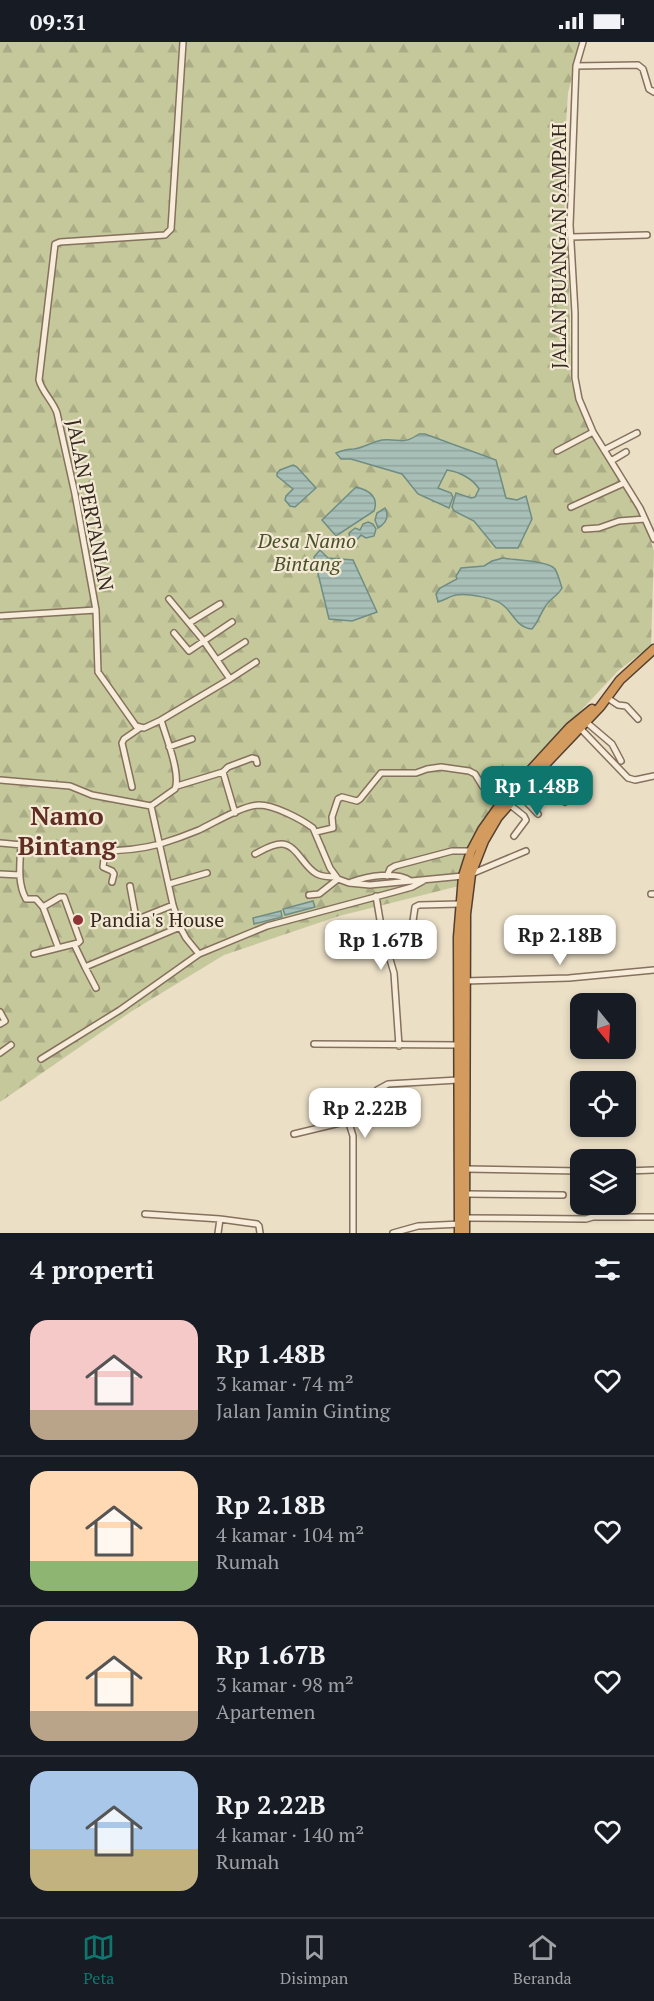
<!DOCTYPE html>
<html lang="id">
<meta charset="utf-8">
<style>
body{margin:0;font-family:"PT Serif",serif;background:#242831;color:#f1f3f6;height:100vh;display:flex;flex-direction:column;font-size:22px;white-space:nowrap}
*{box-sizing:border-box;margin:0}
p{font-size:20px;color:#9ea1a6}
.icon{flex:none;width:33px;height:33px;fill:none;stroke:currentColor;stroke-width:2;stroke-linecap:round;stroke-linejoin:round}
.map{position:relative;height:1191px;overflow:hidden}
.sheet{display:flex;flex-direction:column;background:#171b24;flex:1}
.sheet>*{flex:none}
.needle{width:39px;rotate:162deg}
.controls{position:absolute;left:570px;top:951px;display:grid;gap:12px}
.controls a{display:grid;place-items:center;width:66px;height:66px;border-radius:12px;background:#171b24;box-shadow:0 3px 9px #0003;font-size:30px}
.price{position:absolute;translate:-50% -51px;padding:0 14px;border-radius:12px;background:#fff;color:#222;font-size:20px;line-height:39px;filter:drop-shadow(0 2px 3px #0008)}
.price::after{content:'';position:absolute;left:50%;top:36px;width:18px;height:14px;margin-left:-9px;background:inherit;clip-path:polygon(0 0,100% 0,50% 100%)}
.price.selected{background:#0f766e;color:#fff}
ul{padding:0;list-style:none}
li{display:flex;align-items:center;gap:18px;height:150px;padding:0 30px}
li+li{border-top:2px solid #363941}
li span{display:grid;place-items:center;flex:none;width:168px;height:120px;border-radius:18px;color:#555}
li>.icon{margin-inline-start:auto}
span .icon{width:72px;height:72px;fill:#fffc;stroke-width:1}
li b{font-size:26px}
h2{display:flex;justify-content:space-between;align-items:center;height:72px;padding:0 30px;font-size:26px}
.status{display:flex;justify-content:space-between;align-items:center;height:42px;padding:0 30px;background:#171b24;direction:ltr}
.status svg{height:16px;fill:currentColor}
.menu{display:flex;justify-content:space-around;align-items:center;height:84px;border-top:2px solid #363941;background:#171b24;font-size:16px;color:#9ea1a6}
.menu a{display:grid;justify-items:center;gap:3px}
.menu .selected{color:#0f766e}
.map>svg:first-child{display:block}
</style>
<div class="status"><b>09:31</b><svg viewBox="0 0 49 12"><path d="M0 12V9h3v3zM5 12V6h3v6zM10 12V3h3v9zM15 12V0h3v12zM26 1h20v11H26zM47 4h2v5h-2z"/></svg></div>
<div class="map">
<svg width="654" height="1191" viewBox="0 0 654 1191">
<defs>
<pattern id="forest-firs" width="22" height="20" patternUnits="userSpaceOnUse" patternTransform="scale(1.5)"><rect width="22" height="20" fill="#c5c89b"/><path d="M5 1l3.5 6h-7zM16 11l3.5 6h-7z" fill="#aaac85"/></pattern>
<pattern id="water-rules" width="6" height="5" patternUnits="userSpaceOnUse" patternTransform="scale(1.5)"><rect width="6" height="5" fill="#a7bfb7"/><path d="M0 2.5h6" fill="none" stroke="#90a49d"/></pattern>
</defs>
<rect width="100%" height="100%" fill="#ebdfc6"/>
<path fill="url(#forest-firs)" d="M 0,0 L 581,0 L 568,51 L 562,145 L 568,192 L 571,339 L 580,369 L 633,460 L 646,485 L 654,509 L 651,604 L 619,628 L 510,744 L 472,795 L 461,832 L 463,843 L 339,874 L 224,913 L 132,969 L 0,1060 Z"/>
<path fill="url(#water-rules)" stroke="#6f8d84" stroke-width="1.5" d="M 419,392 L 425,392 L 496,418 L 506,456 L 517,458 L 526,454 L 532,477 L 518,506 L 496,506 L 474,479 L 454,469 L 452,465 L 456,451 L 471,456 L 475,455 L 479,447 C 473,437 460,430 447,428 L 438,446 L 451,451 L 453,455 L 449,466 L 418,452 L 402,432 L 351,417 L 341,417 L 336,411 C 343,408 347,407 354,407 C 363,406 372,400 382,398 C 400,396 401,404 419,392 Z
M 293,423 L 297,425 L 316,446 L 295,465 L 290,464 L 285,458 L 286,454 L 293,447 L 277,434 L 277,431 L 280,428 Z
M 356,445 C 369,448 379,455 374,469 L 336,494 L 322,478 Z
M 385,466 C 390,475 386,481 378,486 L 375,478 L 377,471 Z
M 368,480 L 373,482 L 376,487 L 374,494 L 366,496 L 361,493 L 356,499 L 350,497 L 349,491 L 355,486 L 360,488 L 363,482 Z
M 320,508 L 328,516 L 353,518 L 377,570 L 352,579 L 329,577 L 314,515 Z
M 503,516 C 514,518 549,519 555,527 C 558,532 560,540 562,546 C 558,554 549,557 545,565 C 539,574 539,579 532,587 C 516,585 514,572 503,563 C 495,556 467,551 456,553 C 450,554 445,558 438,560 L 436,552 L 440,546 L 457,537 L 456,534 L 461,526 L 484,524 L 492,519 Z
M 313,859 L 315,865 L 285,873 L 283,867 Z
M 281,869 L 282,875 L 254,882 L 253,876 Z"/>
<g fill="none" stroke-linecap="round" stroke-linejoin="round">
<defs>
<path id="minor" d="M 183,0 L 171,187 L 165,193 L 60,200 L 55,202 L 39,338 C 42,350 53,359 57,371 L 75,452 L 96,568 L 98,630 L 136,684 L 144,686 L 161,678 C 166,695 181,732 175,747 L 151,764 L 173,863 L 180,885 L 186,896 L 199,912
M 583,0 L 576,24 L 570,183 L 575,271 L 575,336 L 579,357 L 593,390 L 640,466 L 654,497
M 576,24 L 638,23 L 643,27 L 649,47 L 654,50
M 571,195 L 647,193
M 604,408 L 637,391
M 557,409 L 593,390
M 611,419 L 626,410
M 571,465 L 624,441
M 585,487 L 599,486 L 619,479 L 645,477
M 0,574 L 96,568
M 189,581 L 220,562
M 174,591 L 189,609 L 232,580
M 217,618 L 245,600
M 230,637 L 256,620
M 606,655 L 618,663 L 626,664 L 638,677
M 161,678 L 230,637 L 203,598 L 169,557
M 585,679 L 612,702 L 621,719
M 580,686 L 628,736 L 635,738 L 654,734
M 169,705 L 192,697
M 538,730 L 565,760
M 0,738 L 70,744 L 92,753 L 151,764
M 177,744 L 223,730
M 132,745 L 122,701 L 124,697 L 140,686
M 518,751 L 538,772
M 509,762 L 524,774 L 526,778 L 514,794
M 235,771 L 223,730 L 228,725 L 252,716 L 256,717 L 257,721
M 316,790 L 333,786 L 332,775 L 338,757 L 342,755 L 357,759 L 360,757 L 381,731 L 416,731 L 427,727 L 441,725 L 469,729 L 475,732 L 483,745 L 504,757
M 0,801 C 52,805 108,816 160,802 C 173,798 187,793 199,788 C 216,780 241,764 259,763 C 274,763 301,777 313,786 L 330,826 L 338,837 L 349,841 L 370,843 L 463,834
M 21,803 C 20,821 17,841 26,857 L 36,857 L 43,865 L 58,905
M 105,809 L 103,825 L 112,829 L 114,832 L 112,840
M 255,812 C 263,808 272,802 281,802 C 297,802 303,825 317,832 C 323,835 329,835 336,835
M 0,832 L 20,833
M 471,832 L 526,809
M 387,834 L 390,827 L 395,824 L 452,809 L 471,809
M 351,840 C 368,834 395,829 411,839
M 169,842 L 207,831
M 130,844 L 136,876 L 138,877 L 173,863
M 651,852 L 654,852
M 309,853 L 319,852 L 338,837
M 376,854 L 382,890 L 394,931 L 399,1004
M 413,879 L 415,865 L 419,863 L 460,862
M 74,902 L 85,925 L 180,885
M 34,912 L 78,901 L 80,899 L 64,855 L 60,855 L 43,865
M 85,925 L 96,946
M 464,939 L 569,936 L 654,928
M 0,970 L 5,979 L 0,982
M 314,1002 L 458,1003
M 0,1011 L 11,1003
M 41,1017 L 120,968 L 199,912 L 267,884 L 394,850 L 412,845 L 423,839
M 349,1081 L 377,1048 L 388,1042 L 458,1038
M 294,1092 L 344,1080 L 349,1081 L 353,1094 L 353,1191
M 466,1127 L 580,1129
M 626,1129 L 654,1128
M 466,1152 L 563,1153
M 145,1172 L 220,1177 L 257,1182 L 259,1184 L 260,1191
M 465,1176 L 586,1177 L 593,1175 L 654,1175
M 218,1191 L 220,1177
M 393,1191 L 418,1184 L 461,1182"/>
<path id="highway" d="M 459,1191 L 458,895 L 463,834 L 471,809 L 482,788 L 504,757 L 570,685 L 592,667
M 465,1191 L 466,872 L 471,832 L 484,799 L 498,775 L 538,730 L 600,665 L 620,638 L 654,607"/>
</defs>
<use href="#minor" stroke="#85715d" stroke-width="8"/>
<use href="#highway" stroke="#534031" stroke-width="11"/>
<use href="#minor" stroke="#f6ecd9" stroke-width="5"/>
<use href="#highway" stroke="#d39b5e" stroke-width="8"/>
</g>
<circle fill="#8f3236" stroke="#f3e9d5" stroke-width="2" cx="78" cy="878" r="6"/>
<g text-anchor="middle" stroke-width="4.5" stroke-linejoin="round" paint-order="stroke">
<g font-size="20" fill="#362a20" stroke="#f3e9d5">
<text transform="translate(559 204) rotate(-90)" y="7">JALAN BUANGAN SAMPAH</text>
<text transform="translate(90 463) rotate(79)" y="7">JALAN PERTANIAN</text>
</g>
<g font-size="20" font-style="italic" fill="#485128" stroke="#f3e9d5">
<text x="307" y="506">Desa Namo<tspan x="307" dy="23">Bintang</tspan></text>
</g>
<g font-size="20" fill="#362a20" stroke="#f3e9d5" text-anchor="start">
<text x="90" y="885">Pandia's House</text>
</g>
<g font-size="26" font-weight="bold" fill="#602d23" stroke="#f3e9d5">
<text x="67" y="783">Namo<tspan x="67" dy="30">Bintang</tspan></text>
</g>
</g>
</svg>
<div class="controls">
<a><svg class="needle" viewBox="-14 -14 28 28"><path d="M0-13l5 13h-10z" fill="#e53935"/><path d="M0 13l5-13h-10z" fill="#9ea1a6"/></svg></a>
<a><svg class="icon" aria-label="locate" viewBox="0 0 24 24"><circle cx="12" cy="12" r="6"/><path d="M12 2v4M12 18v4M2 12h4M18 12h4"/></svg></a>
<a><svg class="icon" aria-label="layers" viewBox="0 0 24 24"><path d="M12 4l9 5-9 5-9-5zM3 14l9 5 9-5"/></svg></a>
</div>
<b class="price selected" style="left:537px;top:775px">Rp 1.48B</b>
<b class="price" style="left:560px;top:924px">Rp 2.18B</b>
<b class="price" style="left:381px;top:929px">Rp 1.67B</b>
<b class="price" style="left:365px;top:1097px">Rp 2.22B</b>
</div>
<section class="sheet">
<h2>4 properti<svg class="icon" aria-label="filters" viewBox="0 0 24 24"><path d="M4 7h16M4 17h16"/><circle cx="9" cy="7" r="2"/><circle cx="15" cy="17" r="2"/></svg></h2>
<ul>
<li><span style="background:linear-gradient(#f6c9c9 75%,#b9a48a 0)"><svg class="icon" aria-label="home" viewBox="0 0 24 24"><path d="M3 11l9-7 9 7M6 9v11h12V9"/></svg></span><div><b>Rp 1.48B</b><p>3 kamar · 74 m²</p><p>Jalan Jamin Ginting</p></div><svg class="icon" aria-label="heart" viewBox="0 0 24 24"><path d="M12 20l-8-8c-3-5 5-10 8-4 3-6 11-1 8 4z"/></svg></li>
<li><span style="background:linear-gradient(#ffd9b3 75%,#8fb573 0)"><svg class="icon" aria-label="home" viewBox="0 0 24 24"><path d="M3 11l9-7 9 7M6 9v11h12V9"/></svg></span><div><b>Rp 2.18B</b><p>4 kamar · 104 m²</p><p>Rumah</p></div><svg class="icon" aria-label="heart" viewBox="0 0 24 24"><path d="M12 20l-8-8c-3-5 5-10 8-4 3-6 11-1 8 4z"/></svg></li>
<li><span style="background:linear-gradient(#ffd9b3 75%,#b9a48a 0)"><svg class="icon" aria-label="home" viewBox="0 0 24 24"><path d="M3 11l9-7 9 7M6 9v11h12V9"/></svg></span><div><b>Rp 1.67B</b><p>3 kamar · 98 m²</p><p>Apartemen</p></div><svg class="icon" aria-label="heart" viewBox="0 0 24 24"><path d="M12 20l-8-8c-3-5 5-10 8-4 3-6 11-1 8 4z"/></svg></li>
<li><span style="background:linear-gradient(#a9c7e8 65%,#c2b280 0)"><svg class="icon" aria-label="home" viewBox="0 0 24 24"><path d="M3 11l9-7 9 7M6 9v11h12V9"/></svg></span><div><b>Rp 2.22B</b><p>4 kamar · 140 m²</p><p>Rumah</p></div><svg class="icon" aria-label="heart" viewBox="0 0 24 24"><path d="M12 20l-8-8c-3-5 5-10 8-4 3-6 11-1 8 4z"/></svg></li>
</ul>
</section>
<nav class="menu">
<a class="selected"><svg class="icon" aria-label="map" viewBox="0 0 24 24"><path d="M3 6l6-2 6 2 6-2v14l-6 2-6-2-6 2zM9 4v14M15 6v14"/></svg>Peta</a>
<a><svg class="icon" aria-label="saved" viewBox="0 0 24 24"><path d="M7 4h10v16l-5-4-5 4z"/></svg>Disimpan</a>
<a><svg class="icon" aria-label="home" viewBox="0 0 24 24"><path d="M3 11l9-7 9 7M6 9v11h12V9"/></svg>Beranda</a>
</nav>
